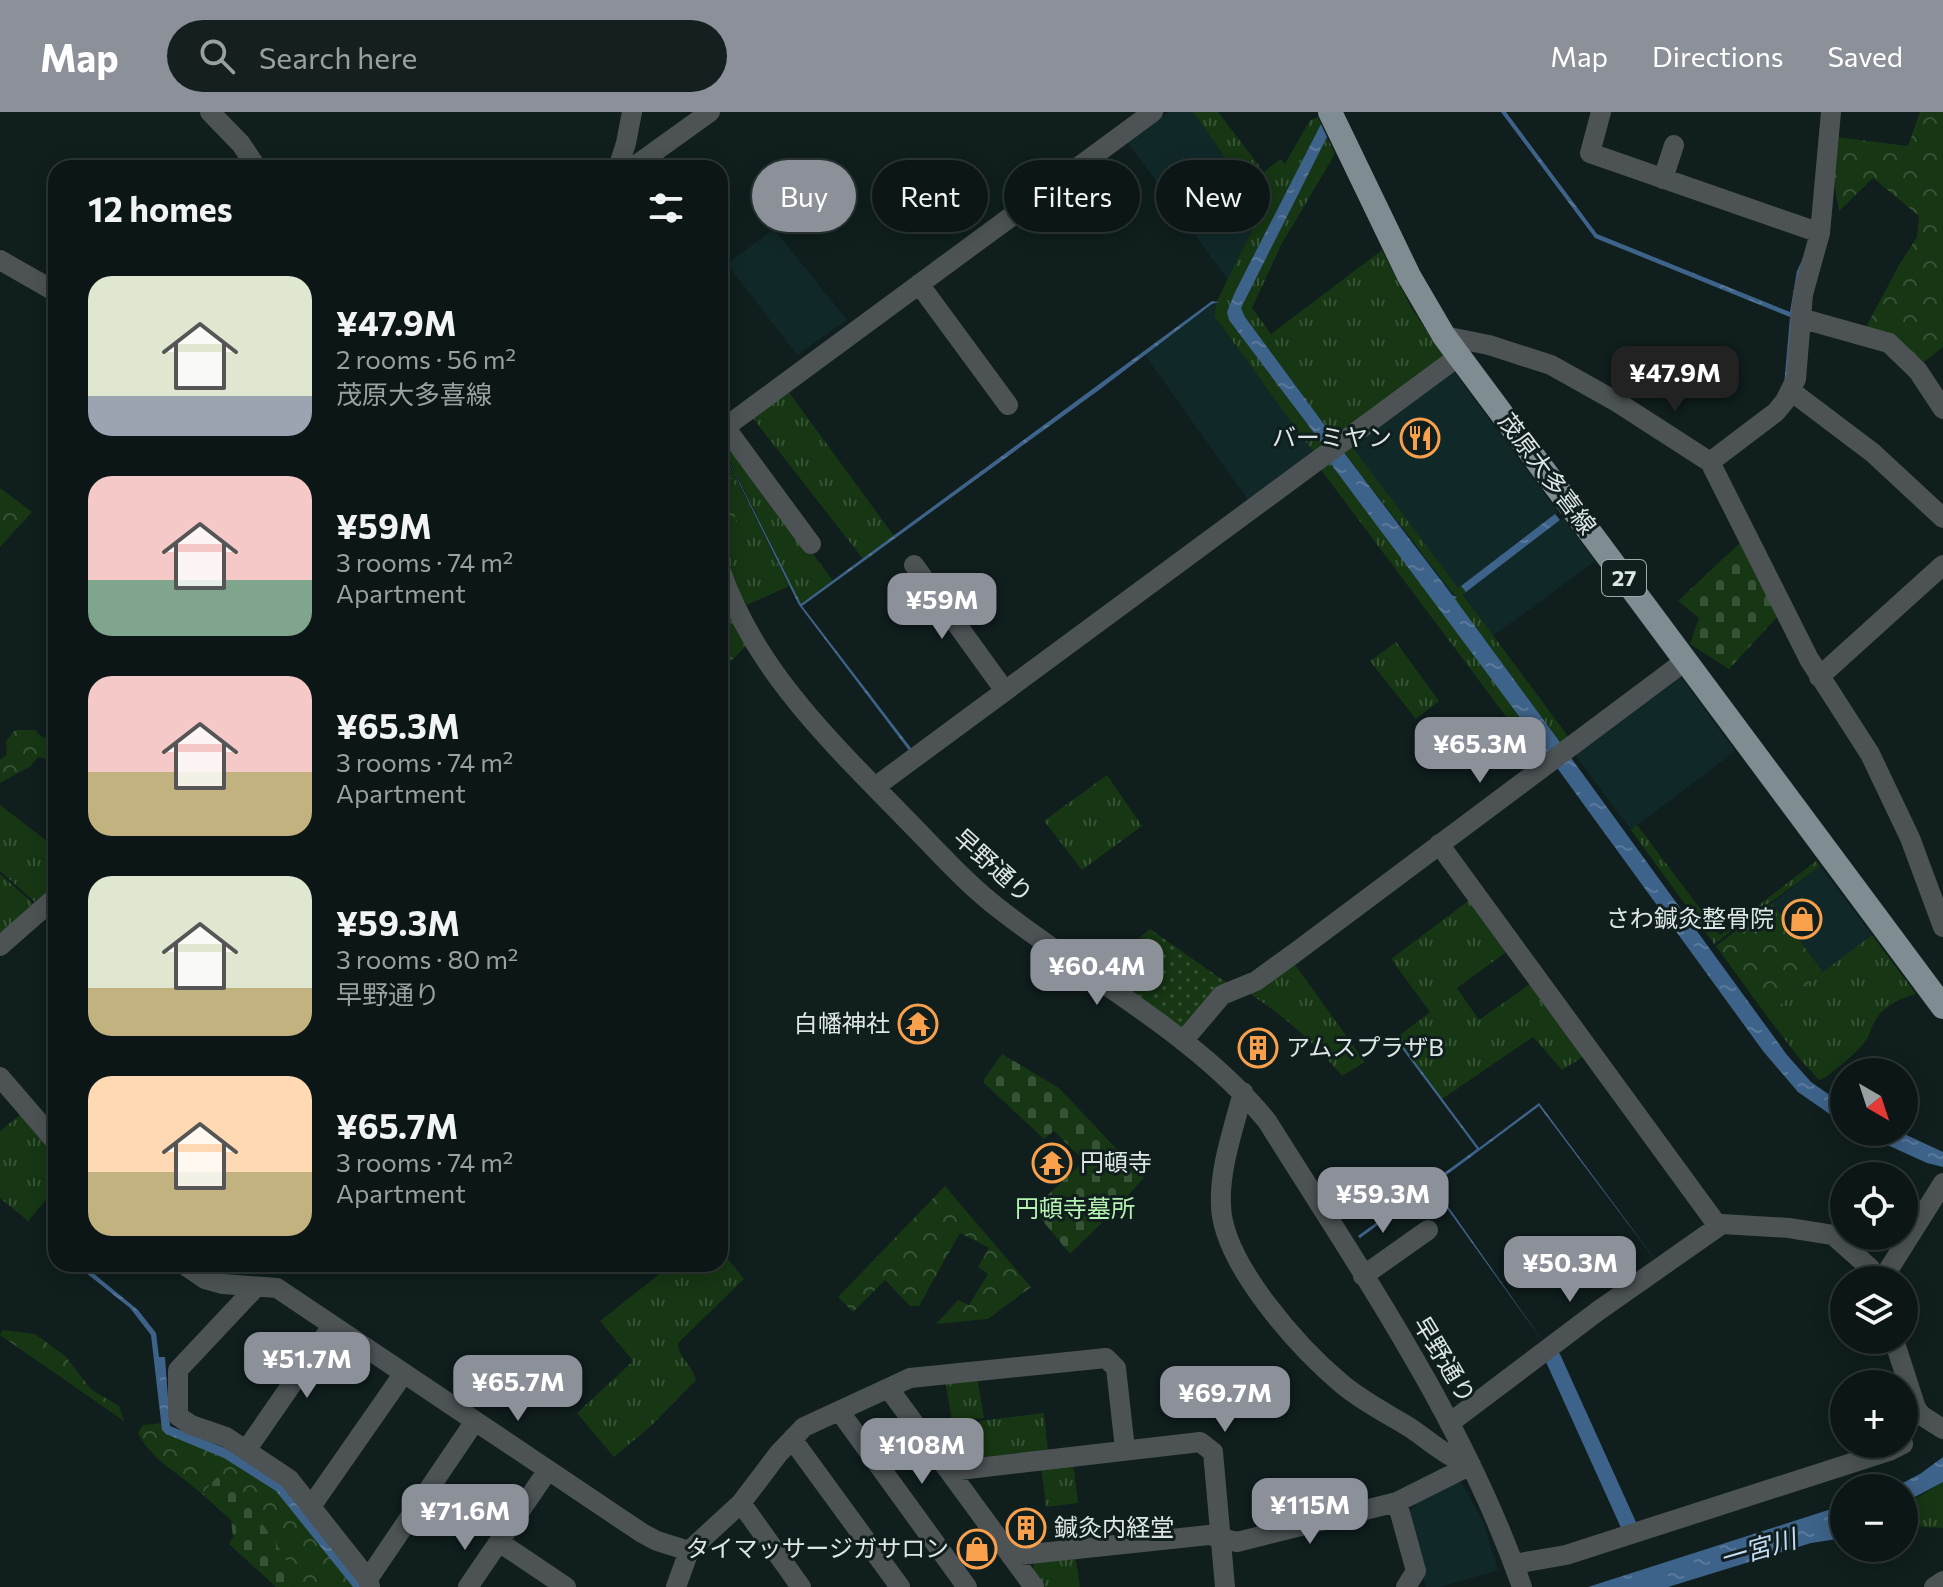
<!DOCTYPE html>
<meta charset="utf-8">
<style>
body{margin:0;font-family:Commissioner,"Noto Sans JP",sans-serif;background:#151f1f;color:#f1f3f6;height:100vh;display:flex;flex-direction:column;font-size:30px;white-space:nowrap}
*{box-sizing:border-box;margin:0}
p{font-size:26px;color:#9a9fa1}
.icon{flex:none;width:44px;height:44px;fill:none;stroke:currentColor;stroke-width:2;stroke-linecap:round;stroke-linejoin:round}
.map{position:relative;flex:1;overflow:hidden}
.sheet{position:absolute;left:48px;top:48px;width:680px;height:1112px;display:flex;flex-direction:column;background:#0c1616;border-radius:24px;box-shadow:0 4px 20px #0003,0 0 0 2px #2c3535}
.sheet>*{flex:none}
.guide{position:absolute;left:752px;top:48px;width:760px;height:72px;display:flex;gap:16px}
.needle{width:52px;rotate:141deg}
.tools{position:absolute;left:1830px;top:946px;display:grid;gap:16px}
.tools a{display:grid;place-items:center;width:88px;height:88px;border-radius:50%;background:#0c1616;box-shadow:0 4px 20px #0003,0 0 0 2px #2c3535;font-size:40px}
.price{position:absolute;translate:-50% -68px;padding:0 18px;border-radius:16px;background:#8c9099;color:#fff;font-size:26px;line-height:52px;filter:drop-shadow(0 2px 4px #0008)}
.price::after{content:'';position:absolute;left:50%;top:48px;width:24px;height:18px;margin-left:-12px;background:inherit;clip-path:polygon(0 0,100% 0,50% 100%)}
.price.current{background:#222;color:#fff}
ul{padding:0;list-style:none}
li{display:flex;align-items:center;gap:24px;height:200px;padding:0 40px}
li span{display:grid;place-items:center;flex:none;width:224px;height:160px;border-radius:24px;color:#555}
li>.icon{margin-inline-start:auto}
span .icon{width:96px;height:96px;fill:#fffc;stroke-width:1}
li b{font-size:34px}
h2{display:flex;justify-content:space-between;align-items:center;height:96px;padding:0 40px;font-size:34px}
.tag{padding:0 28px;border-radius:36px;background:#0c1616;box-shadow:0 4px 20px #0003,0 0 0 2px #2c3535;font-size:28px;line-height:72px}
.tag.current{background:#8c9099;color:#fff}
header{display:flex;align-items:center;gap:48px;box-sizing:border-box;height:112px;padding:0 40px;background:#8c9099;color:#fff}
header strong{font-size:38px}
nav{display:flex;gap:44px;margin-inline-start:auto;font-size:28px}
.search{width:560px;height:72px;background:#151f1f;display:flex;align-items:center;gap:20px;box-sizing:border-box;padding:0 28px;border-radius:44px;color:#9a9fa1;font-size:30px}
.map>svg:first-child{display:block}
</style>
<header>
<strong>Map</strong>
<div class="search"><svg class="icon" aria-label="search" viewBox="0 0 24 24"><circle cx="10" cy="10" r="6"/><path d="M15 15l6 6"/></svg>Search here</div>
<nav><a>Map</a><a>Directions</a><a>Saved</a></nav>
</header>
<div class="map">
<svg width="1943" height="1475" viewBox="0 0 1943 1475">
<defs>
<pattern id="grass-tufts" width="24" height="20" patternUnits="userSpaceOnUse" patternTransform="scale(2)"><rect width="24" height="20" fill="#163614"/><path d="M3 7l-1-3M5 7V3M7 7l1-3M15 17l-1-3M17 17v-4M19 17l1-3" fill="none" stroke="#375336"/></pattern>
<pattern id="forest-crowns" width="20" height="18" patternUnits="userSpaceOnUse" patternTransform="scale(2)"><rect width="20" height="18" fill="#163614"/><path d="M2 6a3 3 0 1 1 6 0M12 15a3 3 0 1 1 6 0" fill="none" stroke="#375336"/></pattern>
<pattern id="cemetery-stones" width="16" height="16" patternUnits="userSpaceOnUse" patternTransform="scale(2)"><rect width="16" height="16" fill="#163614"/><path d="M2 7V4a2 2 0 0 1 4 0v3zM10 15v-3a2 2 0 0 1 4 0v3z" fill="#375336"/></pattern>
<pattern id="park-dots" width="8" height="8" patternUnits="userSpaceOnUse" patternTransform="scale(2)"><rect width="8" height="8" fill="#163614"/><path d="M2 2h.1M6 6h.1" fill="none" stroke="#375336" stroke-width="1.8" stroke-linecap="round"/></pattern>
<pattern id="water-ripples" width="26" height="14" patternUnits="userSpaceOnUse" patternTransform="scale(2)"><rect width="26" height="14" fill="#3e638a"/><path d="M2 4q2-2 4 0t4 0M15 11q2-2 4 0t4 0" fill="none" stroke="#59799a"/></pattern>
</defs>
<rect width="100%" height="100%" fill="#101e1e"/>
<path fill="#112829" d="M 1169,0 L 1193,0 L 1262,98 L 1228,168 L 1128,31 Z
M 774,117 L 847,208 L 797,243 L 727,152 Z
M 1217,191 L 1214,201 L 1217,209 L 1317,345 L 1251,392 L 1145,243 L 1213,192 Z
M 1452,257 L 1558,400 L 1449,484 L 1351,333 Z
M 1563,406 L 1595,449 L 1493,524 L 1463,482 Z
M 1678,561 L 1735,639 L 1631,718 L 1573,640 Z
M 1820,754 L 1872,823 L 1823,860 L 1772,791 Z
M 1458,1364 L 1483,1409 L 1498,1458 L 1441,1475 L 1426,1475 L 1406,1403 L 1427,1380 Z"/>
<path fill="url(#grass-tufts)" d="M 1193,0 L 1218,0 L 1264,60 L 1280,47 L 1285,52 L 1310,8 L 1318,5 L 1321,12 L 1235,180 L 1229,208 L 1327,338 L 1317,345 L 1214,204 L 1217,189 L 1262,98 Z
M 1327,25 L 1335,42 L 1281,133 L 1252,196 L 1271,222 L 1382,138 L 1411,195 L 1445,246 L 1337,330 L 1245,205 L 1241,196 Z
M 788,279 L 894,424 L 863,447 L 752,305 Z
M 726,324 L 833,469 L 800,493 L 720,329 Z
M 1350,332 L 1458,476 L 1461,474 L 1466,480 L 1463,483 L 1570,627 L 1562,633 L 1454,487 L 1456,485 L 1342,338 Z
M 720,334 L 789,474 L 745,494 L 720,440 Z
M 1328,348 L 1439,493 L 1548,643 L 1540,650 L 1319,355 Z
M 1396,530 L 1439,589 L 1416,607 L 1370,549 Z
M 1107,663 L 1142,714 L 1082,758 L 1044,709 Z
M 0,693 L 56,736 L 56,775 L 36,791 L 0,759 Z
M 1637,713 L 1720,823 L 1816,749 L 1820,754 L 1714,832 L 1631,718 Z
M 0,762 L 34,792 L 2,820 L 0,819 Z
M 1472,786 L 1509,838 L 1457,876 L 1479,908 L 1533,870 L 1586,943 L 1562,958 L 1533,925 L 1442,987 L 1396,926 L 1430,900 L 1391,847 Z
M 1872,823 L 1916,882 C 1901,886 1883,894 1875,909 C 1870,917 1870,924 1864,931 C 1853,944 1839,955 1826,965 L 1819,968 L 1800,947 L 1766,903 Z
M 1291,847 L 1365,950 L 1342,964 C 1313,929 1282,902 1244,878 Z
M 20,1003 L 56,1045 L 56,1076 L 28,1109 L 0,1086 L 0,1019 Z
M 720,1137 L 744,1167 L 678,1231 C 678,1245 693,1254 696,1268 L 652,1313 L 614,1345 L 577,1301 L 633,1249 L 600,1209 L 672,1152 L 720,1152 Z
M 977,1265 L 984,1306 L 952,1310 L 945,1267 Z
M 1044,1301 L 1048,1340 L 984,1347 L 979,1309 Z
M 1073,1351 L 1078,1391 L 1046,1395 L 1041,1354 Z
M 1943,1370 L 1943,1416 C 1925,1415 1901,1417 1905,1393 Z
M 1075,1443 L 1080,1475 L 1042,1475 L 1031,1461 L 1036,1447 Z"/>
<path fill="url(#forest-crowns)" d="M 1920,0 L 1943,0 L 1943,235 L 1920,253 L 1865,217 L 1899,153 L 1917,125 L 1919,104 L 1873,66 L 1839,99 L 1833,64 L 1836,25 L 1908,34 Z
M 720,360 C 735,367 739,374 731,389 L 738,400 L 734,406 L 742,419 L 739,433 L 720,434 Z
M 0,376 L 32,400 L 0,435 Z
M 720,480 L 748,532 L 720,560 Z
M 15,618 L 35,618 L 42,625 L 56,628 L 56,649 L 38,645 L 31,654 L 0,671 L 0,648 L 7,642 L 6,629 Z
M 1772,791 L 1823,860 L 1766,903 L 1716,834 Z
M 945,1074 L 1031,1175 L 988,1207 L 936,1212 L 958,1188 L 969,1193 L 988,1162 L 978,1155 L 989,1136 L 960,1121 L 919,1194 L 910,1194 L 885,1168 L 853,1200 L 838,1185 Z
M 3,1218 L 35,1222 L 65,1244 L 92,1278 L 119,1294 L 124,1309 L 0,1223 Z
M 162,1311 L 224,1345 L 277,1379 L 354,1475 L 292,1475 L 298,1468 L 217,1365 L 202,1382 C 180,1362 151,1348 138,1321 L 143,1313 Z"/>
<path fill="url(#cemetery-stones)" d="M 1742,429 L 1778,504 L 1729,557 L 1690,532 L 1699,506 L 1678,489 Z
M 1002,942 L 1059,976 L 1144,1066 L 1110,1103 L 1070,1142 L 1033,1097 L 1084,1049 L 1054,1019 L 1044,1027 L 984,971 L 984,967 Z
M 217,1365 L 245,1389 L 272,1425 L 298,1468 L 292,1475 L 276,1475 L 229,1432 L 233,1425 L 231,1408 L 202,1382 Z"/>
<path fill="url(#park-dots)" d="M 1150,817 L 1230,873 L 1184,921 L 1099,859 Z"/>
<path fill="url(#water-ripples)" d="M 1501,0 L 1506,0 L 1597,122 L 1790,200 L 1797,159 L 1812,127 L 1799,159 L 1789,258 L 1784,274 L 1790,205 L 1595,126 Z
M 1321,12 L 1327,25 L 1241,196 L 1245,205 L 1337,330 L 1327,338 L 1229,208 L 1227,200 L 1235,180 Z
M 1212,189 L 1219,190 L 1212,192 L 1099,278 L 802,494 L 914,640 L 911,641 L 799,493 L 720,332 L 801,492 Z
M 1342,338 L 1452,483 L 1457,485 L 1455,487 L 1562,633 L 1548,643 L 1328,348 Z
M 1555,402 L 1560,408 L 1466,480 L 1461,474 Z
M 1569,643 L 1787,943 L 1811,970 L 1844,993 L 1844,1012 L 1798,980 L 1763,939 L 1555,653 Z
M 1403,934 L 1479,1036 L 1539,991 L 1657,1150 L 1539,994 L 1433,1073 L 1544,1231 L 1431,1074 L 1360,1126 L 1358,1124 L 1477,1037 L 1401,935 Z
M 1859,1020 L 1900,1020 L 1943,1040 L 1943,1055 L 1927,1051 Z
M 75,1152 L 82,1152 L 138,1198 L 156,1221 L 159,1245 L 165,1245 L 170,1314 L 225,1336 L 282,1373 L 362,1475 L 353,1475 L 276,1379 L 224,1346 L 166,1322 L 162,1318 L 151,1223 L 130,1196 Z
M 1943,1345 L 1943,1370 L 1911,1387 L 1904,1397 L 1904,1376 L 1893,1376 L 1920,1362 Z
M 1844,1393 L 1844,1426 L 1811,1431 L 1668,1475 L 1588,1475 Z"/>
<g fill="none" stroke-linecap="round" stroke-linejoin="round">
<path stroke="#3e638a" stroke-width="16" d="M 1553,1246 L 1629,1414"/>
<path stroke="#4d5355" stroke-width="20" d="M 210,0 L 241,32 L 257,56
M 1601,0 L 1590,41 L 1820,121
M 618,56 L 626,31 L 632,0
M 632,56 L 710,0
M 1663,67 L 1674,33
M 0,148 L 56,180
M 919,172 L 1008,293
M 1800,206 L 1889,231 L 1918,259 L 1943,297
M 1444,224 L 1489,233 L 1551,253 L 1617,290 L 1710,350 L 1809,547 L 1870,642 L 1910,726 L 1943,815
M 1791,279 L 1873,341 L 1943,406
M 725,315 L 811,432
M 720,319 L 1153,0
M 1710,350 L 1776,300 L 1785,289 L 1796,267 L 1803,182 L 1820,121 L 1831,0
M 914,453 L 1005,579
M 720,457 C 755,558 830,629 902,703 C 935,736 965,771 1002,799 C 1088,866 1198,924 1267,1009 C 1361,1159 1463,1307 1522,1475
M 1819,565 L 1943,453
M 875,675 L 1459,244
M 1439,732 L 1718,1114
M 0,834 L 56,785
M 1183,929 L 1222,883 L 1256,869 L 1296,840 L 1685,549
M 0,965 L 56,1030
M 1243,980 C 1234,1016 1219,1056 1221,1094 C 1223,1152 1299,1236 1342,1272 C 1362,1289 1386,1301 1409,1315 C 1430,1329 1446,1345 1471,1353
M 183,1152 L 205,1167 L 223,1172 L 277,1176 L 642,1421 L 657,1429 L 689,1439
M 1363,1164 L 1428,1118
M 1882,1168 L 1943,1071
M 1894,1228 L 1916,1296 L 1921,1303 L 1943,1317
M 889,1277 L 1034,1475
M 840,1300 L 967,1475
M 178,1304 L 191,1313 L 226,1325 L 289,1367 L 368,1467 L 370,1475
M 178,1304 L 178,1258 L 256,1175
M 1451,1310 L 1598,1199 L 1722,1112 L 1789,1116 L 1833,1123 L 1870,1156 L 1878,1168
M 792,1327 L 900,1475
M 247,1337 L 332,1214
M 951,1359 L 1200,1330 L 1213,1340 L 1225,1475
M 1397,1390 L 1416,1459 L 1406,1475
M 741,1391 L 801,1475
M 312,1393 L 404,1261
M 499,1430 L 566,1475
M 1011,1444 L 1209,1423 L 1237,1430 L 1397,1390 L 1471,1353
M 1514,1452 L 1566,1443 L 1889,1339 L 1903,1332
M 368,1467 L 475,1309
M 468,1475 L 548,1358
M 676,1475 L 689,1439 L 741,1391 L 779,1341 L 804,1315 L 910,1266 L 1106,1246 L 1116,1256 L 1125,1337
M 1934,1475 L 1943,1469"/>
<path stroke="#7f8c91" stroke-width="24" d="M 1330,0 L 1409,164 L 1444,224 L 1943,895"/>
</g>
<defs>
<symbol id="restaurant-ring" viewBox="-11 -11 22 22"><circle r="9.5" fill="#101e1e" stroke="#f9a04d" stroke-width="1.5"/><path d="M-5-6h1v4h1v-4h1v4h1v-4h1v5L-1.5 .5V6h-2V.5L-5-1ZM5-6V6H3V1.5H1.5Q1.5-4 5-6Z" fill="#f9a04d"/></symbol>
<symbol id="shop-ring" viewBox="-11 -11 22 22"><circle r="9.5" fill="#101e1e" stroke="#f9a04d" stroke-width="1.5"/><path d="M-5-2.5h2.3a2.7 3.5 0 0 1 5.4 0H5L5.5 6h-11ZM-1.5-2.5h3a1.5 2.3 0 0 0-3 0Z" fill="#f9a04d"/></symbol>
<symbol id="temple-ring" viewBox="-11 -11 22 22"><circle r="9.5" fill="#101e1e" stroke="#f9a04d" stroke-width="1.5"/><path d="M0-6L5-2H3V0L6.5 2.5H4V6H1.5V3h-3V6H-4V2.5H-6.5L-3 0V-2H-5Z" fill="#f9a04d"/></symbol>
<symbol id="building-ring" viewBox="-11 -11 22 22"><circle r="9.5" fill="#101e1e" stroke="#f9a04d" stroke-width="1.5"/><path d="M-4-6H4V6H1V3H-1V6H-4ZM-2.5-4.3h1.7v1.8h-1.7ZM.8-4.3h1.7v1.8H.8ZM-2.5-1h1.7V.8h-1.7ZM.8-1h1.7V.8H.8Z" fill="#f9a04d"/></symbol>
</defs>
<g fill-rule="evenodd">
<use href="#restaurant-ring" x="1398" y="304" width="44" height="44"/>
<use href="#shop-ring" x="1780" y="785" width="44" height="44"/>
<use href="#temple-ring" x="896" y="890" width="44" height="44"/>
<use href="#building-ring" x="1236" y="914" width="44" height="44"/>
<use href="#temple-ring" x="1030" y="1029" width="44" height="44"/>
<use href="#building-ring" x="1004" y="1394" width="44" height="44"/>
<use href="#shop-ring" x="955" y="1415" width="44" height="44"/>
</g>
<g text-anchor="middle" stroke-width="6" stroke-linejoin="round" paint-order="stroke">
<rect fill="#101e1e" stroke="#a0aaaa" stroke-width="2" x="1602" y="448" width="44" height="36" rx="6"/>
<g font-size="22" font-weight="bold" fill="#dde6e6">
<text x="1624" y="474">27</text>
</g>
<g font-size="24" fill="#dde6e6" stroke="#101e1e" text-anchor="end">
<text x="1392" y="334">バーミヤン</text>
<text x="1774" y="815">さわ鍼灸整骨院</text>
<text x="890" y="920">白幡神社</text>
<text x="1286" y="944" text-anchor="start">アムスプラザB</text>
<text x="1080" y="1059" text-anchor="start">円頓寺</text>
<text x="1054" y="1424" text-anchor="start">鍼灸内経堂</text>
<text x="949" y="1445">タイマッサージガサロン</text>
</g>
<g font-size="24" fill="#dde6e6" stroke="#101e1e">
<text transform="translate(1547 362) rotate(53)" y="8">茂原大多喜線</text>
<text transform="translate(993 754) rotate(42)" y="8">早野通り</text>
<text transform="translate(1444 1248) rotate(59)" y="8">早野通り</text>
</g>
<g font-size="24" fill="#b6f2b1" stroke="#101e1e">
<text x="1075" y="1105">円頓寺墓所</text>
</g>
<g font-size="26" font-style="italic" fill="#c6dcf6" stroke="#101e1e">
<text transform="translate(1758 1437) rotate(-16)" y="9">一宮川</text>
</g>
</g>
</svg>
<div class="tools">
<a><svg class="needle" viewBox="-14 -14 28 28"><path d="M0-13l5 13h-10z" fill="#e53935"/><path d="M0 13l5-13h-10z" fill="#9a9fa1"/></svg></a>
<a><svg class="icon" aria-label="locate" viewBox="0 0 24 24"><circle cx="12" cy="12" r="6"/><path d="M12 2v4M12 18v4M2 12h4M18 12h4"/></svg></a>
<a><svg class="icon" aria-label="layers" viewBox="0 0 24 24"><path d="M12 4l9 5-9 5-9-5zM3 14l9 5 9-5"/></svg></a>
<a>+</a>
<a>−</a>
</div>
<b class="price current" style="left:1675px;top:302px">¥47.9M</b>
<b class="price" style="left:942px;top:529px">¥59M</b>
<b class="price" style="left:1480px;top:673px">¥65.3M</b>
<b class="price" style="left:1097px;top:895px">¥60.4M</b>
<b class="price" style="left:1383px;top:1123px">¥59.3M</b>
<b class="price" style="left:1570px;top:1192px">¥50.3M</b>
<b class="price" style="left:307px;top:1288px">¥51.7M</b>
<b class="price" style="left:518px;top:1311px">¥65.7M</b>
<b class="price" style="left:1225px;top:1322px">¥69.7M</b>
<b class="price" style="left:922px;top:1374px">¥108M</b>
<b class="price" style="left:1310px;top:1434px">¥115M</b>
<b class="price" style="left:465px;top:1440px">¥71.6M</b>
<div class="guide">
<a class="tag current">Buy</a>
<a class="tag">Rent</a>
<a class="tag">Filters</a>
<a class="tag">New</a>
</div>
<section class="sheet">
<h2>12 homes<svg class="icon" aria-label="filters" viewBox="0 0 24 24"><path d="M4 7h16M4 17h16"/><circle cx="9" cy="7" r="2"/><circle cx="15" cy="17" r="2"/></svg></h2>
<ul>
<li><span style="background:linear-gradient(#dfe7d0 75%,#9aa5b1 0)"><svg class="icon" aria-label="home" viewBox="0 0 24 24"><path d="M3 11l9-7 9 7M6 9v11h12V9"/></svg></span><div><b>¥47.9M</b><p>2 rooms · 56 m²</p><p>茂原大多喜線</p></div></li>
<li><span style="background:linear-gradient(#f6c9c9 65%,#7fa58c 0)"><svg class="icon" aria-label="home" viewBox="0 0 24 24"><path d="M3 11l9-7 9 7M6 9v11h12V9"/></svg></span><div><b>¥59M</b><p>3 rooms · 74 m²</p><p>Apartment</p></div></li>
<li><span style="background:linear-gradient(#f6c9c9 60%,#c2b280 0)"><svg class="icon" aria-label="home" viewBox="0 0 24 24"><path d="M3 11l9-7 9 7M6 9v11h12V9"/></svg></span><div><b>¥65.3M</b><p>3 rooms · 74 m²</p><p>Apartment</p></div></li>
<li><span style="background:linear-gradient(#dfe7d0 70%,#c2b280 0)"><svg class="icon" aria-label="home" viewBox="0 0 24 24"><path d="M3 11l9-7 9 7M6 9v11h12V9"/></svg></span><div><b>¥59.3M</b><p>3 rooms · 80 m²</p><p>早野通り</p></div></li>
<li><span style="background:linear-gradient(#ffd9b3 60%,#c2b280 0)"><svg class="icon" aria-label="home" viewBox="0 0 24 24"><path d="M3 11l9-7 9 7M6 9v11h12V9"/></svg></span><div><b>¥65.7M</b><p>3 rooms · 74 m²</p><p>Apartment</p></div></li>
</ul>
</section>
</div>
